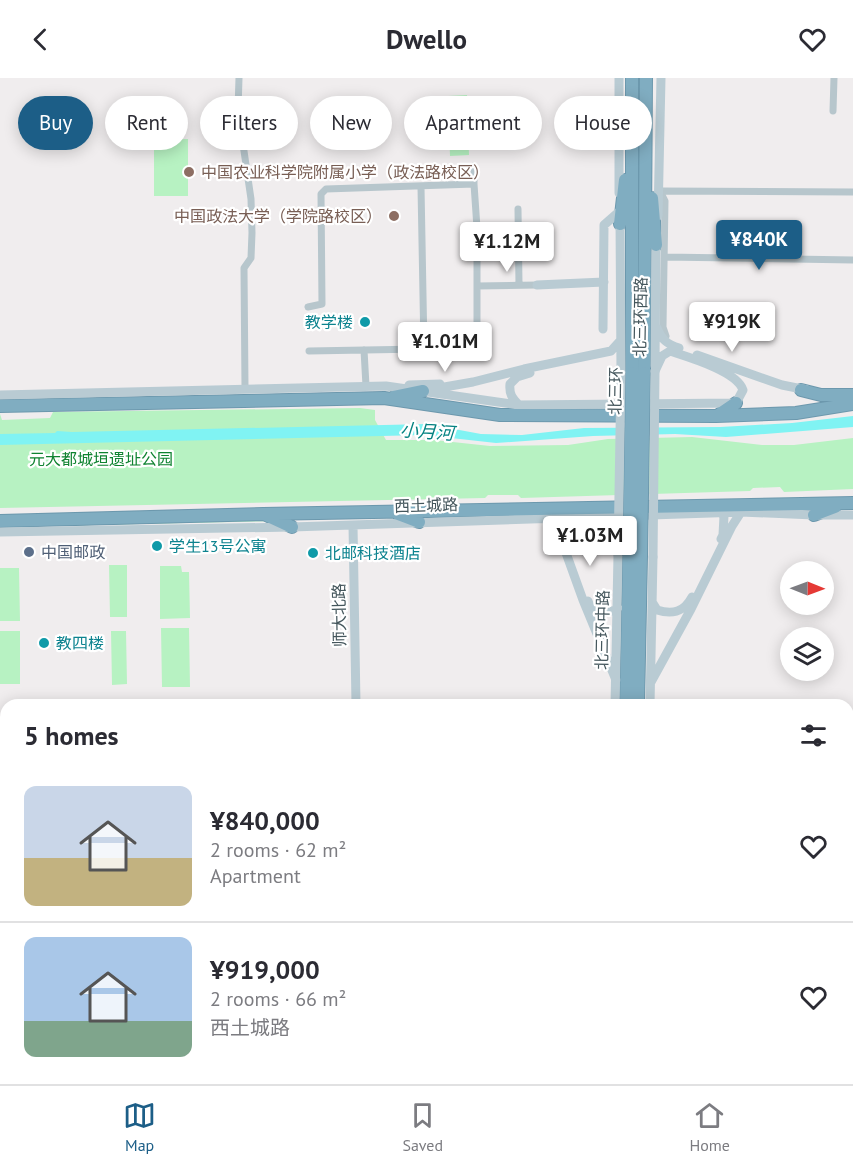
<!DOCTYPE html>
<meta charset="utf-8">
<style>
body{margin:0;font-family:"PT Sans","Noto Sans SC",sans-serif;background:#f7f7f7;color:#2b2b33;height:100vh;display:flex;flex-direction:column;font-size:22px;white-space:nowrap}
*{box-sizing:border-box;margin:0}
p{font-size:20px;color:#7c7c81}
.icon{flex:none;width:33px;height:33px;fill:none;stroke:currentColor;stroke-width:2;stroke-linecap:round;stroke-linejoin:round}
.map{position:relative;flex:1;overflow:hidden}
.details{position:absolute;left:0px;top:621px;width:854px;height:386px;display:flex;flex-direction:column;background:#fff;border-radius:18px 18px 0 0;box-shadow:0 3px 15px #0003}
.details>*{flex:none}
.hud{position:absolute;left:18px;top:18px;width:818px;height:54px;display:flex;gap:12px}
.needle{width:39px;rotate:91deg}
.fabs{position:absolute;left:780px;top:483px;display:grid;gap:12px}
.fabs a{display:grid;place-items:center;width:54px;height:54px;border-radius:50%;background:#fff;box-shadow:0 3px 15px #0003;font-size:30px}
.price{position:absolute;translate:-50% -51px;padding:0 14px;border-radius:6px;background:#fff;color:#222;font-size:20px;line-height:39px;filter:drop-shadow(0 2px 3px #0008)}
.price::after{content:'';position:absolute;left:50%;top:36px;width:18px;height:14px;margin-left:-9px;background:inherit;clip-path:polygon(0 0,100% 0,50% 100%)}
.price.current{background:#1c5e87;color:#fff}
ul{padding:0;list-style:none}
li{display:flex;align-items:center;gap:18px;height:150px;padding:0 24px}
li+li{border-top:2px solid #e1e1e2}
li span{display:grid;place-items:center;flex:none;width:168px;height:120px;border-radius:12px;color:#555}
li>.icon{margin-inline-start:auto}
span .icon{width:72px;height:72px;fill:#fffc;stroke-width:1}
li b{font-size:26px}
h2{display:flex;justify-content:space-between;align-items:center;height:72px;padding:0 24px;font-size:26px}
.tag{padding:0 21px;border-radius:27px;background:#fff;box-shadow:0 3px 15px #0003;font-size:21px;line-height:54px}
.tag.current{background:#1c5e87;color:#fff}
header{display:flex;justify-content:space-between;align-items:center;height:78px;padding:0 24px;background:#fff;font-size:27px;font-weight:800}
.tab-bar{display:flex;justify-content:space-around;align-items:center;height:84px;border-top:2px solid #e1e1e2;background:#fff;font-size:16px;color:#7c7c81}
.tab-bar a{display:grid;justify-items:center;gap:3px}
.tab-bar .current{color:#1c5e87}
.map>svg:first-child{display:block}
</style>
<header><svg class="icon" aria-label="back" viewBox="0 0 24 24"><path d="M15 5l-7 7 7 7"/></svg>Dwello<svg class="icon" aria-label="heart" viewBox="0 0 24 24"><path d="M12 20l-8-8c-3-5 5-10 8-4 3-6 11-1 8 4z"/></svg></header>
<div class="map">
<svg width="853" height="1006" viewBox="0 0 853 1006">
<rect width="100%" height="100%" fill="#f0edee"/>
<path fill="#b7f2c2" d="M 467,17 L 469,77 L 450,78 L 448,18 Z
M 188,61 L 188,118 L 154,118 L 154,62 Z
M 360,330 L 375,332 L 375,342 L 386,362 L 434,362 L 490,368 L 568,367 L 608,361 L 692,359 L 762,367 L 794,367 L 853,360 L 853,411 L 784,414 L 780,409 L 753,410 L 750,413 L 521,420 L 518,417 L 488,417 L 485,420 L 0,430 L 0,336 L 2,342 L 50,340 L 53,334 Z
M 270,441 L 275,443 L 0,449 L 0,447 Z
M 578,444 L 594,444 L 595,466 L 582,467 L 575,451 Z
M 109,487 L 127,487 L 127,539 L 110,539 Z
M 160,488 L 181,488 L 182,494 L 189,494 L 190,540 L 160,541 Z
M 0,490 L 19,490 L 20,543 L 0,543 Z
M 161,550 L 189,550 L 190,609 L 162,609 Z
M 0,553 L 20,553 L 20,606 L 0,606 Z
M 111,553 L 126,553 L 127,606 L 112,607 Z
M 186,621 L 227,621 L 229,627 L 186,627 Z"/>
<path fill="#80f3f3" d="M 853,338 L 853,349 L 726,359 L 675,356 L 593,358 L 496,365 L 424,357 L 0,367 L 0,356 L 55,355 L 57,353 L 72,354 L 427,346 L 481,356 L 522,357 L 584,350 L 720,349 L 792,345 Z"/>
<g fill="none" stroke-linecap="round" stroke-linejoin="round">
<defs>
<path id="highway" d="M 632,0 L 632,295
M 652,120 L 656,167
M 620,146 L 625,102
M 644,295 L 646,0
M 801,312 L 821,317 L 853,317
M 394,319 L 423,313
M 0,328 L 384,320 L 500,337 L 716,338 L 796,335 L 853,326
M 717,338 L 736,325
M 398,436 L 419,444
M 266,437 L 292,449
M 814,437 L 835,429
M 0,443 L 263,436 L 853,425
M 626,627 L 629,478
M 638,627 L 641,478
M 611,1000 L 612,1006
M 633,1006 L 633,1000"/>
</defs>
<use href="#highway" stroke="#6c98ad" stroke-width="14"/>
<path stroke="#b7c6cc" stroke-width="7" d="M 239,0 L 238,32 L 251,121 L 252,155 L 251,180 L 244,190 L 245,310
M 833,33 L 834,0
M 474,106 L 474,88
M 421,109 L 424,271
M 518,131 L 519,207
M 477,150 L 518,149
M 665,179 L 853,182
M 477,208 L 537,207
M 308,229 L 322,226 L 321,116 L 326,111 L 474,106 L 477,150 L 477,270 L 309,273
M 666,258 L 663,249 L 665,123 L 660,113 L 853,114
M 364,272 L 366,308
M 115,1000 L 115,1006
M 332,1000 L 333,1006"/>
<path stroke="#b9cbd3" stroke-width="9" d="M 619,0 L 619,115
M 658,138 L 661,0
M 620,140 L 621,295
M 537,207 L 604,204
M 657,250 C 662,262 667,266 679,270
M 603,251 L 604,147 L 620,133
M 697,277 L 782,307 L 807,312
M 655,288 L 656,161
M 409,307 L 440,306
M 433,311 L 473,304 L 524,291 L 611,273 L 620,263
M 0,317 L 386,308 L 519,327 L 736,325 L 743,312 C 737,293 688,279 670,273 L 662,278 L 655,293
M 519,327 C 512,320 509,316 510,306 L 517,299 L 530,295
M 721,435 L 724,438 L 723,457 L 721,461
M 547,441 L 557,450 L 583,522 L 616,602
M 353,447 L 356,627
M 0,454 L 292,449 L 741,434 L 814,437 L 853,437
M 588,523 L 591,531 C 601,536 608,536 618,530
M 652,524 L 657,532 C 673,537 684,534 692,519
M 651,604 L 691,531 L 732,448 L 741,434
M 615,627 L 618,477
M 650,627 L 653,479
M 0,923 L 6,923
M 0,931 L 6,931
M 363,1000 L 363,1006
M 650,1006 L 650,1000"/>
<use href="#highway" stroke="#80adc1" stroke-width="12"/>
<defs>
<path id="highway-bridge" d="M 629,478 L 632,295
M 641,478 L 644,295"/>
</defs>
<use href="#highway-bridge" stroke="#6c98ad" stroke-width="14" stroke-linecap="butt"/>
<path stroke="#b9cbd3" stroke-width="9" d="M 618,477 L 621,295
M 653,479 L 655,293"/>
<use href="#highway-bridge" stroke="#80adc1" stroke-width="12"/>
</g>
<g fill="#8d6e63" stroke="#fff" stroke-width="2">
<circle cx="189" cy="94" r="6"/>
<circle cx="394" cy="138" r="6"/>
</g>
<g fill="#0f9aa8" stroke="#fff" stroke-width="2">
<circle cx="365" cy="244" r="6"/>
<circle cx="157" cy="468" r="6"/>
<circle cx="313" cy="475" r="6"/>
<circle cx="44" cy="565" r="6"/>
</g>
<circle fill="#5c6f8a" stroke="#fff" stroke-width="2" cx="29" cy="474" r="6"/>
<g text-anchor="middle" stroke-width="4.5" stroke-linejoin="round" paint-order="stroke">
<g font-size="16" fill="#785e54" stroke="#fff" text-anchor="start">
<text x="201" y="100">中国农业科学院附属小学（政法路校区）</text>
<text x="382" y="144" text-anchor="end">中国政法大学（学院路校区）</text>
</g>
<g font-size="16" fill="#44565c" stroke="#fff">
<text transform="translate(640 239) rotate(-89)" y="6">北三环西路</text>
<text transform="translate(615 313) rotate(-89)" y="6">北三环</text>
<text transform="translate(426 427) rotate(-2)" y="6">西土城路</text>
<text transform="translate(339 537) rotate(-91)" y="6">师大北路</text>
<text transform="translate(602 552) rotate(-89)" y="6">北三环中路</text>
</g>
<g font-size="16" fill="#0d838f" stroke="#fff" text-anchor="start">
<text x="353" y="250" text-anchor="end">教学楼</text>
<text x="169" y="474">学生13号公寓</text>
<text x="325" y="481">北邮科技酒店</text>
<text x="56" y="571">教四楼</text>
</g>
<g font-size="16" fill="#0f8331" stroke="#fff">
<text x="101" y="387">元大都城垣遗址公园</text>
</g>
<g font-size="16" fill="#4e5e75" stroke="#fff" text-anchor="start">
<text x="41" y="480">中国邮政</text>
</g>
<g font-size="18" font-style="italic" fill="#058282" stroke="#fff">
<text transform="translate(427 354) rotate(4)" y="6">小月河</text>
</g>
</g>
</svg>
<div class="fabs">
<a><svg class="needle" viewBox="-14 -14 28 28"><path d="M0-13l5 13h-10z" fill="#e53935"/><path d="M0 13l5-13h-10z" fill="#7c7c81"/></svg></a>
<a><svg class="icon" aria-label="layers" viewBox="0 0 24 24"><path d="M12 4l9 5-9 5-9-5zM3 14l9 5 9-5"/></svg></a>
</div>
<b class="price current" style="left:759px;top:193px">¥840K</b>
<b class="price" style="left:507px;top:195px">¥1.12M</b>
<b class="price" style="left:732px;top:275px">¥919K</b>
<b class="price" style="left:445px;top:295px">¥1.01M</b>
<b class="price" style="left:590px;top:489px">¥1.03M</b>
<div class="hud">
<a class="tag current">Buy</a>
<a class="tag">Rent</a>
<a class="tag">Filters</a>
<a class="tag">New</a>
<a class="tag">Apartment</a>
<a class="tag">House</a>
</div>
<section class="details">
<h2>5 homes<svg class="icon" aria-label="filters" viewBox="0 0 24 24"><path d="M4 7h16M4 17h16"/><circle cx="9" cy="7" r="2"/><circle cx="15" cy="17" r="2"/></svg></h2>
<ul>
<li><span style="background:linear-gradient(#c9d6e8 60%,#c2b280 0)"><svg class="icon" aria-label="home" viewBox="0 0 24 24"><path d="M3 11l9-7 9 7M6 9v11h12V9"/></svg></span><div><b>¥840,000</b><p>2 rooms · 62 m²</p><p>Apartment</p></div><svg class="icon" aria-label="heart" viewBox="0 0 24 24"><path d="M12 20l-8-8c-3-5 5-10 8-4 3-6 11-1 8 4z"/></svg></li>
<li><span style="background:linear-gradient(#a9c7e8 70%,#7fa58c 0)"><svg class="icon" aria-label="home" viewBox="0 0 24 24"><path d="M3 11l9-7 9 7M6 9v11h12V9"/></svg></span><div><b>¥919,000</b><p>2 rooms · 66 m²</p><p>西土城路</p></div><svg class="icon" aria-label="heart" viewBox="0 0 24 24"><path d="M12 20l-8-8c-3-5 5-10 8-4 3-6 11-1 8 4z"/></svg></li>
</ul>
</section>
</div>
<nav class="tab-bar">
<a class="current"><svg class="icon" aria-label="map" viewBox="0 0 24 24"><path d="M3 6l6-2 6 2 6-2v14l-6 2-6-2-6 2zM9 4v14M15 6v14"/></svg>Map</a>
<a><svg class="icon" aria-label="saved" viewBox="0 0 24 24"><path d="M7 4h10v16l-5-4-5 4z"/></svg>Saved</a>
<a><svg class="icon" aria-label="home" viewBox="0 0 24 24"><path d="M3 11l9-7 9 7M6 9v11h12V9"/></svg>Home</a>
</nav>
